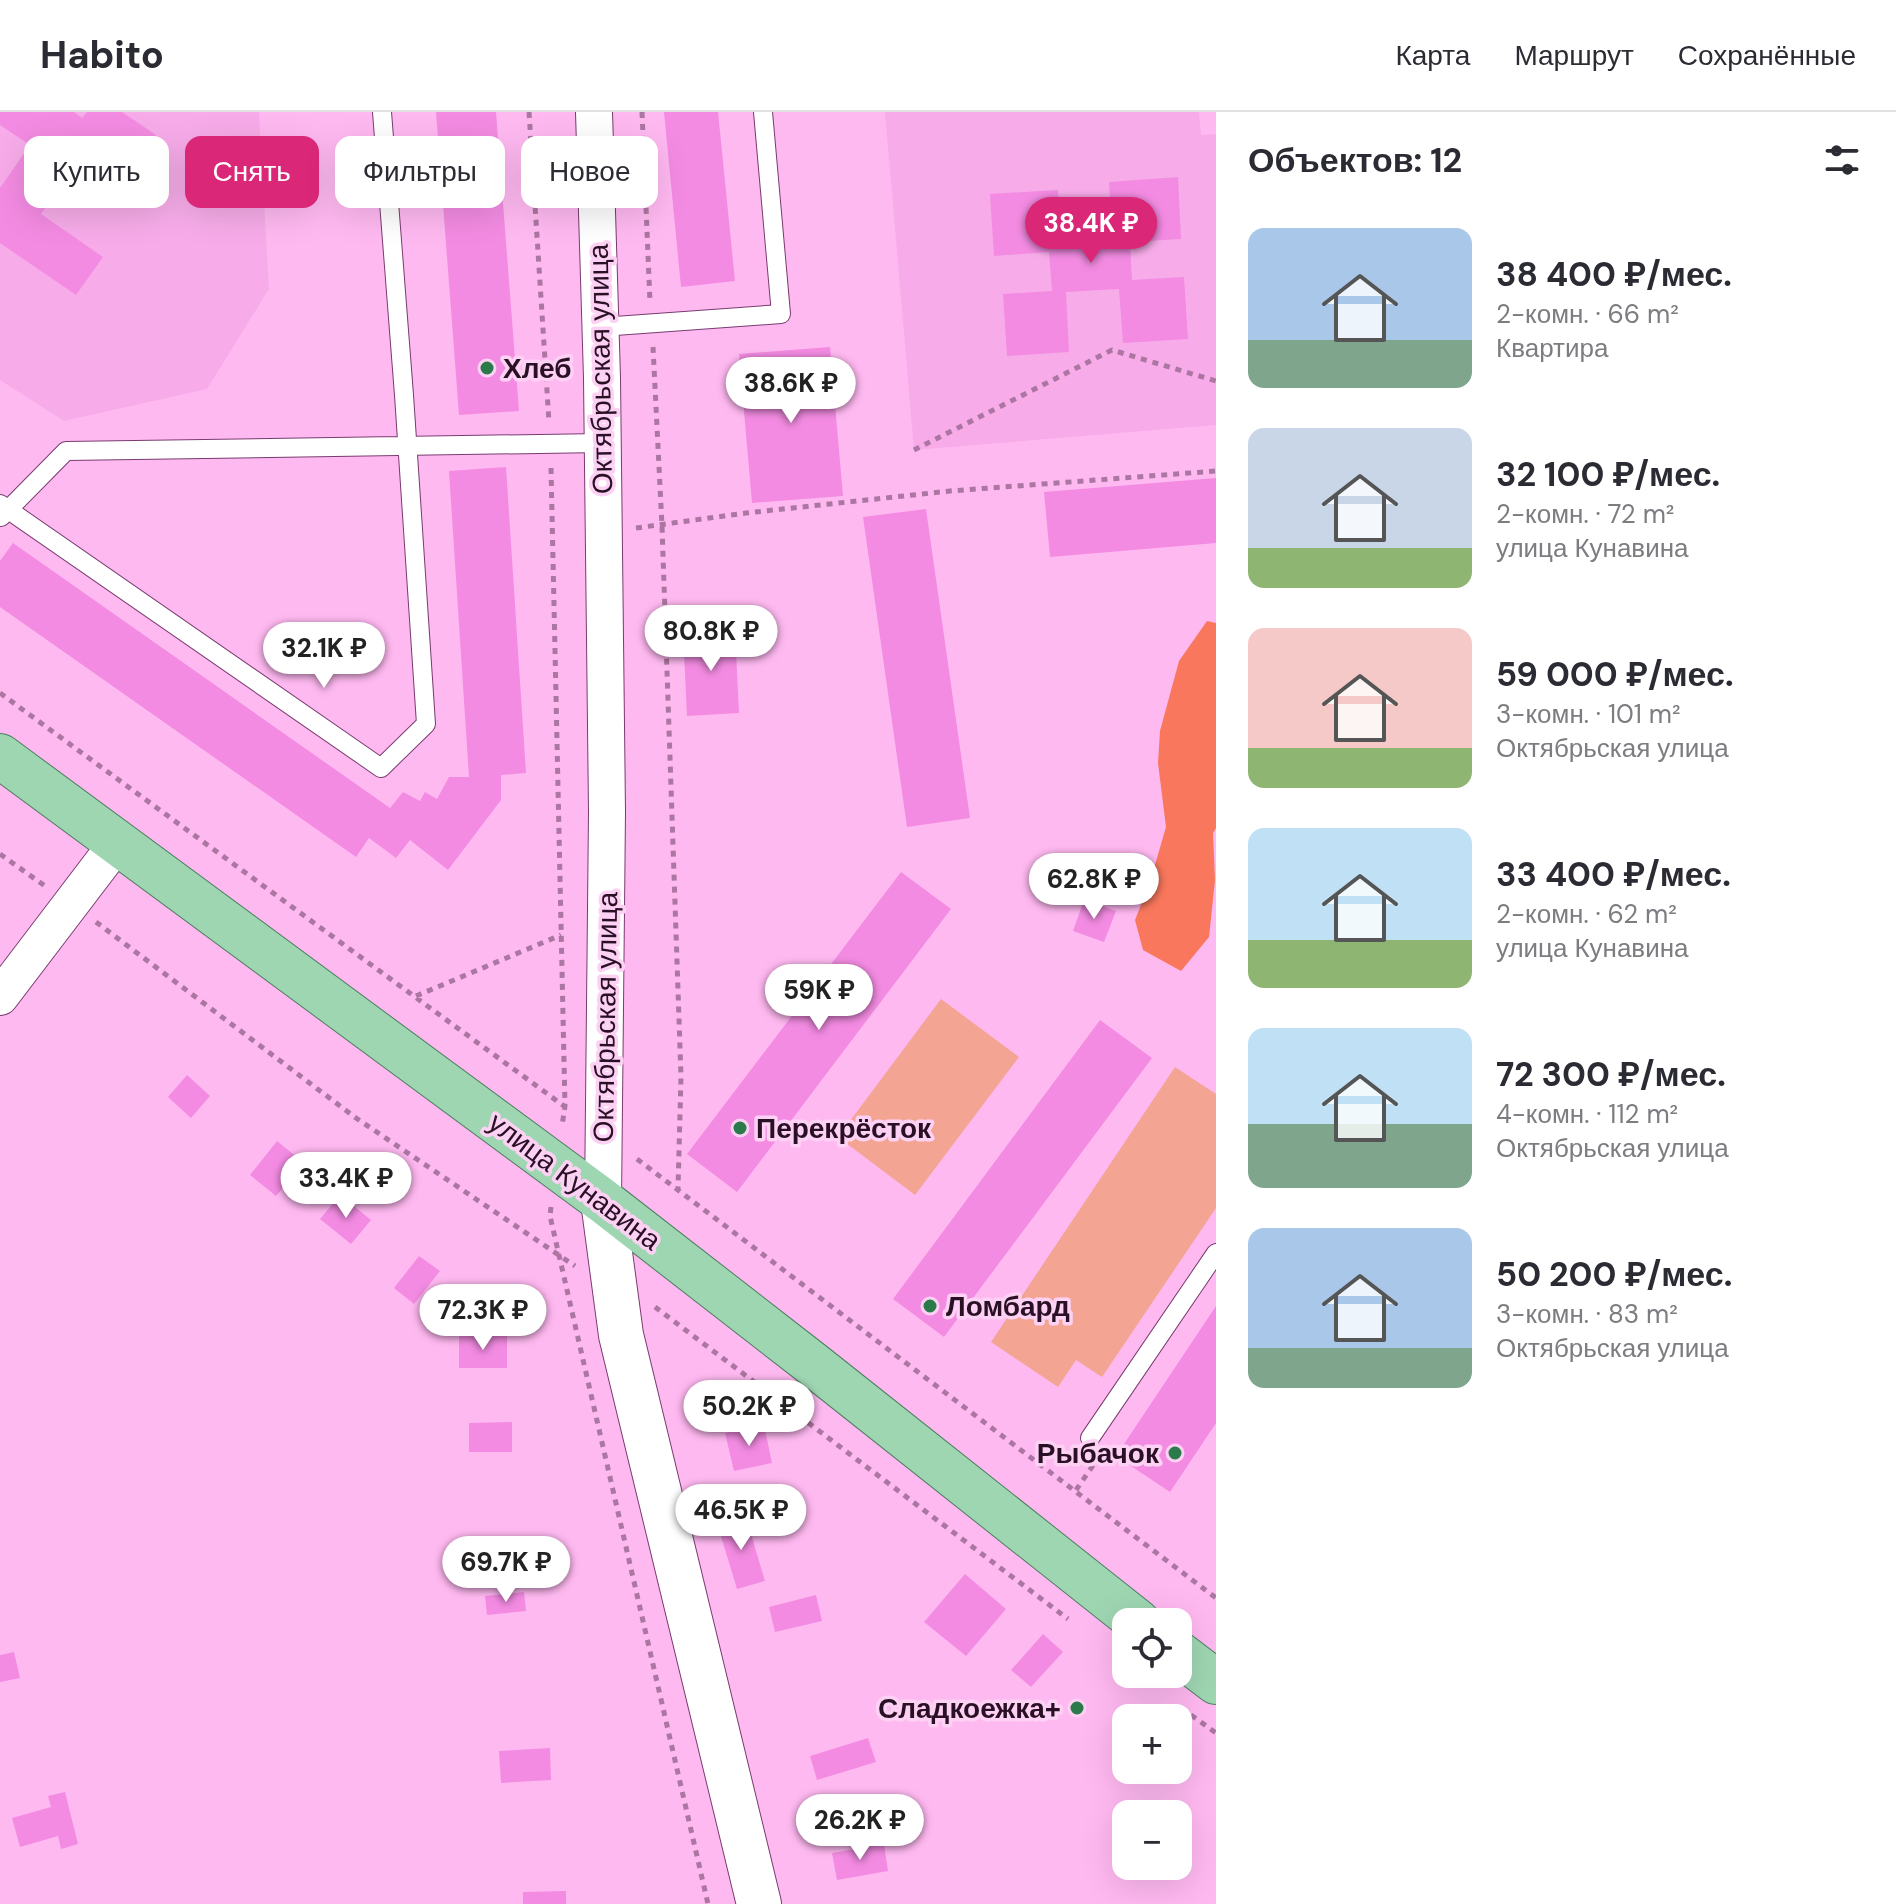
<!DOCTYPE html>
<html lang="ru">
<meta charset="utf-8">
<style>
body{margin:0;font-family:"DM Sans",sans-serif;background:#f7f7f7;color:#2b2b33;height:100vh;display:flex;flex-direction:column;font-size:30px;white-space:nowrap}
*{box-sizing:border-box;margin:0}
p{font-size:26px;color:#7c7c81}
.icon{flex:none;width:44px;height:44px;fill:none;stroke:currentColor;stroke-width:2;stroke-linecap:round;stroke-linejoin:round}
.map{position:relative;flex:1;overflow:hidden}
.side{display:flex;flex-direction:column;background:#fff;width:680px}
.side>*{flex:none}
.hud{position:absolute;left:24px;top:24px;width:760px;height:72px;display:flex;gap:16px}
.tools{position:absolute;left:1112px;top:1496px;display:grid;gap:16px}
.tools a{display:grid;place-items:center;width:80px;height:80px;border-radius:16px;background:#fff;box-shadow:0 8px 32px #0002;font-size:40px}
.price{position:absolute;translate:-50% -68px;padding:0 18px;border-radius:28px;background:#fff;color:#222;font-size:26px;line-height:52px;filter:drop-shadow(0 2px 4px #0008)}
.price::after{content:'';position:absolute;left:50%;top:48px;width:24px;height:18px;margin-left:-12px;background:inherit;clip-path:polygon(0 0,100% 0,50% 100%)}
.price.current{background:#db2777;color:#fff}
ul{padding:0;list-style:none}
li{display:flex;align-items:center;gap:24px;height:200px;padding:0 32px}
li span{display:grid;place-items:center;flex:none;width:224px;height:160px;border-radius:16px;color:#555}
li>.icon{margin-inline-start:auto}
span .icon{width:96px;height:96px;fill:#fffc;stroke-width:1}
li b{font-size:34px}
h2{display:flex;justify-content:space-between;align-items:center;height:96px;padding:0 32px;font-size:34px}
.chip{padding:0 28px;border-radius:16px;background:#fff;box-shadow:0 8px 32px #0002;font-size:28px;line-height:72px}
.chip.current{background:#db2777;color:#fff}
header{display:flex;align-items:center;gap:48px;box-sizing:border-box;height:112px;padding:0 40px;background:#fff;border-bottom:2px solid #e1e1e2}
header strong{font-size:38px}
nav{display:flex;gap:44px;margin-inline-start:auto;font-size:28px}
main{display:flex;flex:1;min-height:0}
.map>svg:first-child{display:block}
</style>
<header>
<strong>Habito</strong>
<nav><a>Карта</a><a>Маршрут</a><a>Сохранённые</a></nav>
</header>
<main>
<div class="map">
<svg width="1216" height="1792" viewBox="0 0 1216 1792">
<rect width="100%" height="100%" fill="#ffb9f1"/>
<path fill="#f7ace9" d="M 0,0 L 259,0 L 269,177 L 207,277 L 64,309 L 0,268 Z
M 885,0 L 1199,0 L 1201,23 L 1216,22 L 1216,313 L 914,338 Z"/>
<path fill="#f3a492" d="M 941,887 L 1019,945 L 915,1083 L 838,1025 Z
M 1175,955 L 1216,982 L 1216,1096 L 1102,1265 L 1076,1248 L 1058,1275 L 991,1230 Z"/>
<path fill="#f9785d" d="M 1207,509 L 1216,511 L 1216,716 L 1213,721 L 1215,768 L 1209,825 L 1181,859 L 1143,838 L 1135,808 L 1150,770 L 1166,715 L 1158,651 L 1160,619 L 1179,549 Z"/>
<path fill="#f38be2" d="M 0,0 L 74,0 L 82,6 L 87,0 L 122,0 L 156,23 L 123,71 L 82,43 L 41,102 L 103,145 L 76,183 L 0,131 L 0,76 L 30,33 L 0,13 Z
M 436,0 L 496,0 L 519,299 L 459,303 Z
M 664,0 L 718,0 L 735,169 L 681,175 Z
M 1178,65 L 1181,127 L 1130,130 L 1132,168 L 1184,165 L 1188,227 L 1123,231 L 1119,177 L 1066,180 L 1069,240 L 1007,244 L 1003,182 L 1052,179 L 1049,140 L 994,144 L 990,82 L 1058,78 L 1062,133 L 1113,130 L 1109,70 Z
M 830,235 L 843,384 L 752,391 L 739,242 Z
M 506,355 L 526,661 L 501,663 L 501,688 L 448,758 L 410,728 L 396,746 L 369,726 L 356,745 L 0,495 L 0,449 L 13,431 L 390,696 L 403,680 L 420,689 L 425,680 L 437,687 L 449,665 L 469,665 L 449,359 Z
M 1216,366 L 1216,431 L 1050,445 L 1044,380 Z
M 926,397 L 970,706 L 907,715 L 863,405 Z
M 735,518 L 739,601 L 687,604 L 683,520 Z
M 901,760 L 951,797 L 737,1080 L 687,1042 Z
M 1084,788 L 1116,799 L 1104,830 L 1073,819 Z
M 1100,908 L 1152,946 L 944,1225 L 893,1187 Z
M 187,963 L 210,984 L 191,1006 L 168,985 Z
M 277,1029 L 304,1051 L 276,1084 L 250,1063 Z
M 340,1083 L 371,1108 L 351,1132 L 320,1107 Z
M 419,1144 L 440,1159 L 414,1192 L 394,1176 Z
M 1216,1194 L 1216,1311 L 1170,1380 L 1116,1344 Z
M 459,1223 L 507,1223 L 507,1256 L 459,1256 Z
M 512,1310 L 512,1340 L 469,1340 L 469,1311 Z
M 764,1313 L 772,1351 L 734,1359 L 725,1321 Z
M 745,1402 L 765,1469 L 737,1477 L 717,1411 Z
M 965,1462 L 1006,1497 L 966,1544 L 924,1510 Z
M 524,1480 L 526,1499 L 487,1503 L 485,1484 Z
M 816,1483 L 822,1509 L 775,1520 L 769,1495 Z
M 1043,1522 L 1063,1540 L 1031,1575 L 1011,1558 Z
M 14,1540 L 20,1566 L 0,1570 L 0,1543 Z
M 868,1626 L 876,1650 L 817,1668 L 810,1644 Z
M 550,1636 L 551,1668 L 501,1671 L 499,1639 Z
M 65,1680 L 78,1732 L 61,1737 L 58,1724 L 20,1735 L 12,1706 L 51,1695 L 48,1684 Z
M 884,1732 L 888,1759 L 837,1768 L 832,1741 Z
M 566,1779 L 566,1792 L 523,1792 L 523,1780 Z"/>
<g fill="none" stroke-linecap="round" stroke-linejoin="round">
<defs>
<path id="service" d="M 601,215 L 781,202 L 763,0
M 0,392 L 381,656 L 426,612 L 404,283 L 382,0
M 1,405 L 66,339 L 602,331
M 1090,1326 L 1216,1141"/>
<path id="minor" d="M 594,0 L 602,266 L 607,700 L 603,1089
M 0,885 L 118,730"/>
<path id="secondary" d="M 603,1089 L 621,1223 L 759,1792"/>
<path id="primary" d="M 0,644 L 603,1089 L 814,1253 L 1138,1510
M 1178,1541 L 1216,1570"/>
</defs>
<use href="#service" stroke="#783c6f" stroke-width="20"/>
<use href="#minor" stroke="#783c6f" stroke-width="38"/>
<use href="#secondary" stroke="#783c6f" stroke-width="46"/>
<use href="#primary" stroke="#4c7e60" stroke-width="46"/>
<path stroke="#ab76a1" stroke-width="5" stroke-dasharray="6 6" stroke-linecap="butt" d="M 529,0 L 549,310
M 642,0 L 650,190
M 653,235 L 662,414 L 681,965 L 678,1077
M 914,338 L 1112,238 L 1216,269
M 551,356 L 565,994 L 562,1014
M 636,416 L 746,401 L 950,379 L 1216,359
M 0,581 L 564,994
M 0,742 L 45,774
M 96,810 L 356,1006 L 575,1154
M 416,884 L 561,823
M 637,1047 L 1216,1486
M 551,1095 L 550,1104 L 708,1792
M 655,1195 L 1068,1507
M 1076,1378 L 1096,1349
M 1114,1543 L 1126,1552
M 1139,1562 L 1152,1572
M 1191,1603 L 1216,1621"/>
<use href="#service" stroke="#fff" stroke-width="18"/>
<use href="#minor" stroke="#fff" stroke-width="36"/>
<use href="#secondary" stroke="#fff" stroke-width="44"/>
<use href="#primary" stroke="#9fd6b2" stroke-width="44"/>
</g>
<g fill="#2b7a4a" stroke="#fcd1f3" stroke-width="3">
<circle cx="487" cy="256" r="8"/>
<circle cx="740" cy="1016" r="8"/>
<circle cx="930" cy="1194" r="8"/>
<circle cx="1175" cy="1341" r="8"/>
<circle cx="1077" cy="1596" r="8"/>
</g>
<g text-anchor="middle" stroke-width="7" stroke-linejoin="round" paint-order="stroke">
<g font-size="28" font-weight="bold" fill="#291025" stroke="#fcd1f3" text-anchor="start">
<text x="503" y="266">Хлеб</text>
<text x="756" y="1026">Перекрёсток</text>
<text x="946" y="1204">Ломбард</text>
<text x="1159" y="1351" text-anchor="end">Рыбачок</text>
<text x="1061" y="1606" text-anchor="end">Сладкоежка+</text>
</g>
<g font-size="28" fill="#291025" stroke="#fcd1f3">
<text transform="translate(600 257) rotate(-91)" y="10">Октябрьская улица</text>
<text transform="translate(605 905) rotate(-89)" y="10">Октябрьская улица</text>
<text transform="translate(575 1069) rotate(37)" y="10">улица Кунавина</text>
</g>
</g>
</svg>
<div class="tools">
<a><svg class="icon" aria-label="locate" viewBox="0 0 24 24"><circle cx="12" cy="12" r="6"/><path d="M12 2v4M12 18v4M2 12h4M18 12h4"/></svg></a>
<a>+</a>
<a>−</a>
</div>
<b class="price current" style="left:1091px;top:153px">38.4K ₽</b>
<b class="price" style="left:791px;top:313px">38.6K ₽</b>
<b class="price" style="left:711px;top:561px">80.8K ₽</b>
<b class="price" style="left:324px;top:578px">32.1K ₽</b>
<b class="price" style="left:1094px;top:809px">62.8K ₽</b>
<b class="price" style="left:819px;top:920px">59K ₽</b>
<b class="price" style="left:346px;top:1108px">33.4K ₽</b>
<b class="price" style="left:483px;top:1240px">72.3K ₽</b>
<b class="price" style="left:749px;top:1336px">50.2K ₽</b>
<b class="price" style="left:741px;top:1440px">46.5K ₽</b>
<b class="price" style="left:506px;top:1492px">69.7K ₽</b>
<b class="price" style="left:860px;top:1750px">26.2K ₽</b>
<div class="hud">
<a class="chip">Купить</a>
<a class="chip current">Снять</a>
<a class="chip">Фильтры</a>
<a class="chip">Новое</a>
</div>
</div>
<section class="side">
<h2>Объектов: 12<svg class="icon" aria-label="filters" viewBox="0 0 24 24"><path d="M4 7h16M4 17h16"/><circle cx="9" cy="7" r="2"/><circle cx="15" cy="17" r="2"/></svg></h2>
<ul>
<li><span style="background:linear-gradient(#a9c7e8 70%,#7fa58c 0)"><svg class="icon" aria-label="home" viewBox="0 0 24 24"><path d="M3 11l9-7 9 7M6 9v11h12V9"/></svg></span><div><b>38 400 ₽/мес.</b><p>2-комн. · 66 m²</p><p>Квартира</p></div></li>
<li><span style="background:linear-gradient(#c9d6e8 75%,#8fb573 0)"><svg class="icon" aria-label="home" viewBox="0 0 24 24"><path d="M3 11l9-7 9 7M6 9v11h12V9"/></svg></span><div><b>32 100 ₽/мес.</b><p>2-комн. · 72 m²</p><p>улица Кунавина</p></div></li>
<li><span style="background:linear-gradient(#f6c9c9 75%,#8fb573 0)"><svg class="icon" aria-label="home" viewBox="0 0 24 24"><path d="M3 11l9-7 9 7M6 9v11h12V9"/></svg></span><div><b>59 000 ₽/мес.</b><p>3-комн. · 101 m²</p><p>Октябрьская улица</p></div></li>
<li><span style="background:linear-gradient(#bfe0f5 70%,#8fb573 0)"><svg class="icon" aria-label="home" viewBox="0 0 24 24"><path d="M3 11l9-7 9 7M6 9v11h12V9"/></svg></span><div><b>33 400 ₽/мес.</b><p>2-комн. · 62 m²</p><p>улица Кунавина</p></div></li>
<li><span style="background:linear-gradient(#bfe0f5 60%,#7fa58c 0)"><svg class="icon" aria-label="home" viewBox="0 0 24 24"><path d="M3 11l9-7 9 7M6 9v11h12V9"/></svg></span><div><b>72 300 ₽/мес.</b><p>4-комн. · 112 m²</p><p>Октябрьская улица</p></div></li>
<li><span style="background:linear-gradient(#a9c7e8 75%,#7fa58c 0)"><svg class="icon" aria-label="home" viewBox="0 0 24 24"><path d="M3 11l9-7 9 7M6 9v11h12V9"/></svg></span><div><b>50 200 ₽/мес.</b><p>3-комн. · 83 m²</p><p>Октябрьская улица</p></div></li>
</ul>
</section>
</main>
